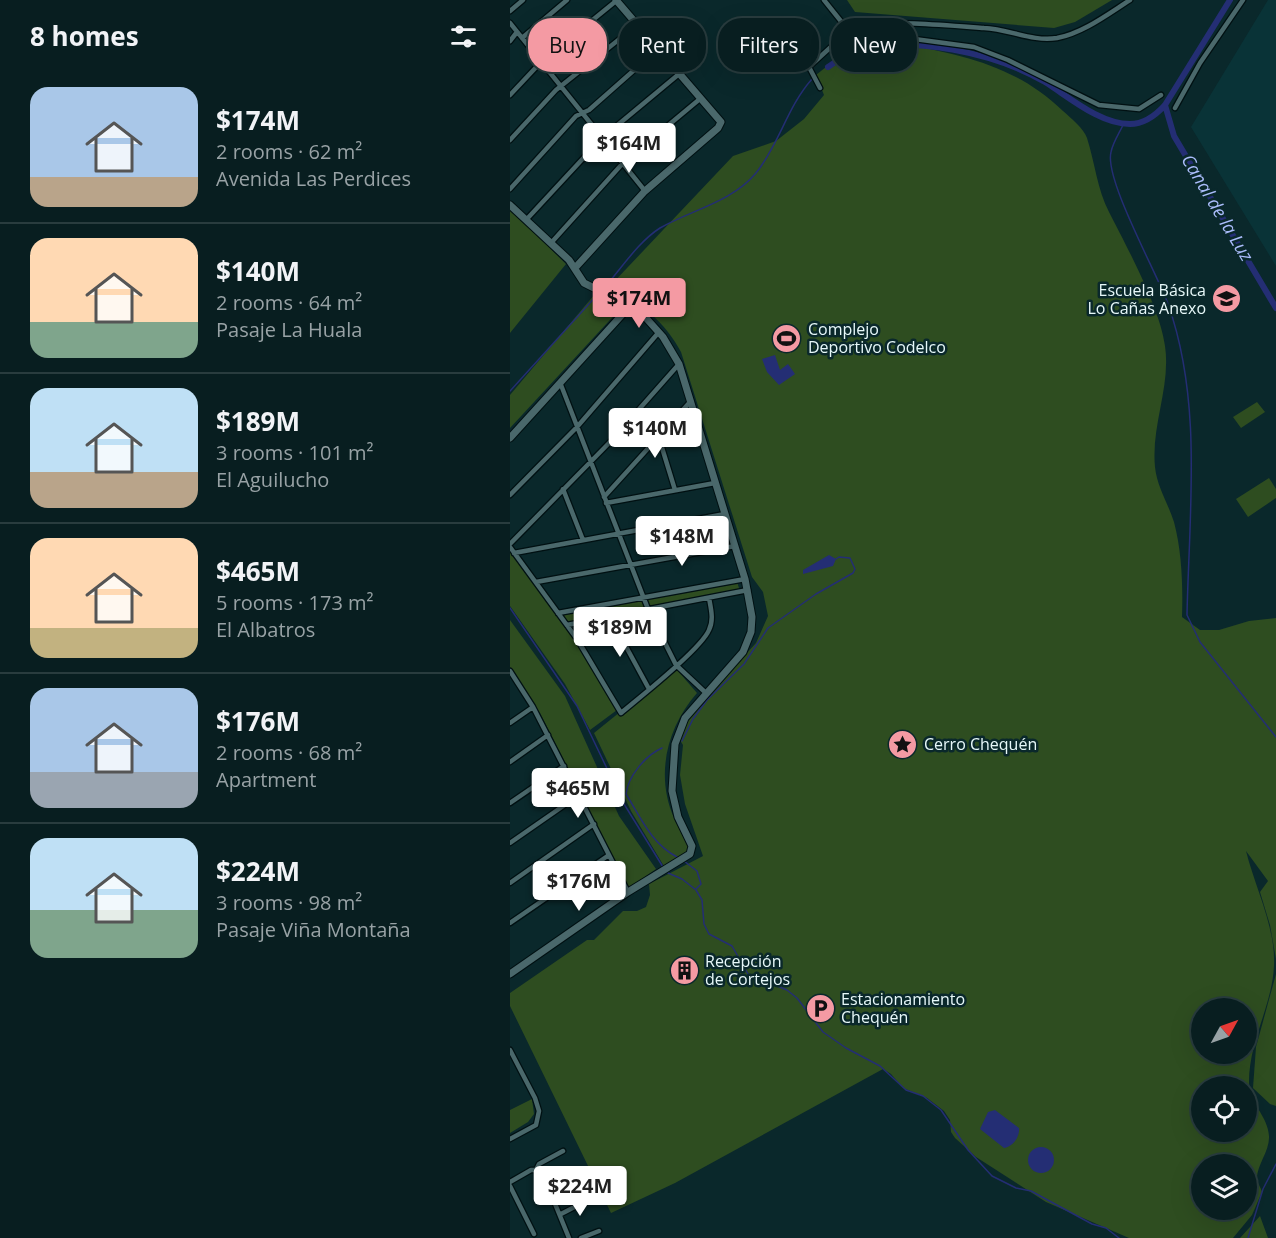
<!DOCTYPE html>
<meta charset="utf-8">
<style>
body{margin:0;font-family:"Open Sans",sans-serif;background:#112729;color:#f1f3f6;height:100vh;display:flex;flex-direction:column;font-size:22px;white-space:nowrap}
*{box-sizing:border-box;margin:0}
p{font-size:20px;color:#98a2a5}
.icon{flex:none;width:33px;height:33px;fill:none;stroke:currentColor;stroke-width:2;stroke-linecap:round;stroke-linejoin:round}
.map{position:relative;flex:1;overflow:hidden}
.drawer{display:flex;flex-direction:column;background:#081e20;width:510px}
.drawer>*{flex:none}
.guide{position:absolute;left:18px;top:18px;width:570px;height:54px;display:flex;gap:12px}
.needle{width:39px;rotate:50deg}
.controls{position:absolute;left:681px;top:998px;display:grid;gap:12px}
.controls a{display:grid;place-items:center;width:66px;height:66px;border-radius:50%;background:#081e20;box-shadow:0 6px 24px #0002,0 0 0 2px #293c3e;font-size:30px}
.price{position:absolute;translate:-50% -51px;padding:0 14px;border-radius:6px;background:#fff;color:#222;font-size:20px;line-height:39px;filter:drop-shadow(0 2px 3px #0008)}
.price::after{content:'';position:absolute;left:50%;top:36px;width:18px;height:14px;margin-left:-9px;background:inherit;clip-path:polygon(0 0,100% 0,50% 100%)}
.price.on{background:#f49aa3;color:#111}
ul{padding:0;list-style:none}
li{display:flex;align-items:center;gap:18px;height:150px;padding:0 30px}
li+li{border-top:2px solid #293c3e}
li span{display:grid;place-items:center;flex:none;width:168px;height:120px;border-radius:18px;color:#555}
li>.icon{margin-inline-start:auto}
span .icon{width:72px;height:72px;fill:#fffc;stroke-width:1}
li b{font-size:26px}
h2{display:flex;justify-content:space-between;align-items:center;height:72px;padding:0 30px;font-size:26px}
.tag{padding:0 21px;border-radius:24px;background:#081e20;box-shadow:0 6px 24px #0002,0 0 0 2px #293c3e;font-size:21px;line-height:54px}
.tag.on{background:#f49aa3;color:#111}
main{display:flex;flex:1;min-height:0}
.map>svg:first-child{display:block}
</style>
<main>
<section class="drawer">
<h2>8 homes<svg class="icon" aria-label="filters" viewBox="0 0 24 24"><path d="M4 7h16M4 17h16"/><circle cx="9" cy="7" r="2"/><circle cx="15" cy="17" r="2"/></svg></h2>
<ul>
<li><span style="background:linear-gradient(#a9c7e8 75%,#b9a48a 0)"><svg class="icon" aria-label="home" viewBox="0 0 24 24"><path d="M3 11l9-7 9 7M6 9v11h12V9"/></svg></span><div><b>$174M</b><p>2 rooms · 62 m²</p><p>Avenida Las Perdices</p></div></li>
<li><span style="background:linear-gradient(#ffd9b3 70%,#7fa58c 0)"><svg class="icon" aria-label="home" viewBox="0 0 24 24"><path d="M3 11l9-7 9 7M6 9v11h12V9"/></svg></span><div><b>$140M</b><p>2 rooms · 64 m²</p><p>Pasaje La Huala</p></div></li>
<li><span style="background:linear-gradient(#bfe0f5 70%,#b9a48a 0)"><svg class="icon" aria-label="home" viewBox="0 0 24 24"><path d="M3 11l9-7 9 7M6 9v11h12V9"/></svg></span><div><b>$189M</b><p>3 rooms · 101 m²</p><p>El Aguilucho</p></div></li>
<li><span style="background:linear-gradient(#ffd9b3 75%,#c2b280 0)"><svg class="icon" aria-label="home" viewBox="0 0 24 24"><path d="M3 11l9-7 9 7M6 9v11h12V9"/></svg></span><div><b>$465M</b><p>5 rooms · 173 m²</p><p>El Albatros</p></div></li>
<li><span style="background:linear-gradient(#a9c7e8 70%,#9aa5b1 0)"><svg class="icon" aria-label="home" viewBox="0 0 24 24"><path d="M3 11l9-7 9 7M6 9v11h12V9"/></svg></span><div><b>$176M</b><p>2 rooms · 68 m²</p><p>Apartment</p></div></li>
<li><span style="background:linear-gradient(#bfe0f5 60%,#7fa58c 0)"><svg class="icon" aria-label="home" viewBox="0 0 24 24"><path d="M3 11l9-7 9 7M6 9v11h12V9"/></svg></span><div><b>$224M</b><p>3 rooms · 98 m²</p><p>Pasaje Viña Montaña</p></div></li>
</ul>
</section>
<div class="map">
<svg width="766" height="1238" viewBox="0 0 766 1238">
<rect width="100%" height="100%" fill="#0a282b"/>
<path fill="#093337" d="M 758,0 L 766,0 L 766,266 L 681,127 Z"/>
<path fill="#2e4d20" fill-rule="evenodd" d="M 337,0 L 602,0 L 565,22 L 544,28 L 345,12 Z
M 389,43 C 452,55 505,65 553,111 C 561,118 574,129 577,138 C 585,163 587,189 599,212 C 617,247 650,308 655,346 C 661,387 641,425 645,467 C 647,487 658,503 664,522 C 672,552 673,587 672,617 L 690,630 L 709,630 L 739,621 L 766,618 L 766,959 L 760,925 L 750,892 L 758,881 L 736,851 C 745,887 766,928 764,966 C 762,1006 739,1041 739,1082 C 739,1103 758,1116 759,1136 C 760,1151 746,1166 747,1180 C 748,1184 751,1188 752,1192 L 742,1215 L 723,1238 L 619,1238 L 536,1202 L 466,1157 L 445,1138 L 441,1132 L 440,1120 L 434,1111 L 417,1098 L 393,1088 L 381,1074 L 373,1069 L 165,1183 L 101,1213 L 0,1006 L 0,993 L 77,940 L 84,940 L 113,911 L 127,911 L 136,907 L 140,895 L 139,884 L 193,856 L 175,804 L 170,775 L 173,745 L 168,737 L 178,718 L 246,643 L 258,616 L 253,592 L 242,577 L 171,352 C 156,323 129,301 100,286 L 223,156 L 266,141 L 294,119 L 314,95 L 306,75 L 336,51 ZM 692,1008 L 736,1008 L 736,1053 L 692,1053 ZM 692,1086 L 736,1086 L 736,1131 L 692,1131 ZM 692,1164 L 736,1164 L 736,1209 L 692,1209 Z
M 0,209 L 56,264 L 0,333 Z
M 85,294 L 111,308 L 0,428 L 0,395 Z
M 747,402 L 755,412 L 731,428 L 723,417 Z
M 759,478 L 766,489 L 766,498 L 738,517 L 726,499 Z
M 0,551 L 71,649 L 107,710 L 80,730 L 55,684 L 0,606 Z
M 227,582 L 230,591 L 57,624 L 51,615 Z
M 0,620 L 55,696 L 109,816 L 146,869 L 119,888 L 30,713 L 0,669 Z
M 162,670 L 168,671 L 187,693 C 157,727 145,775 164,818 C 168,829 178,839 179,851 L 155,868 L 121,811 L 84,733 Z
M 766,974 L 766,1106 L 760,1104 L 743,1088 L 746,1047 Z
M 22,1099 L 24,1114 L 18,1122 L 0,1133 L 0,1110 Z
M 750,1216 L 758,1238 L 730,1238 Z"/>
<path fill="#242e74" d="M 265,355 L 270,370 L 278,364 L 285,374 L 269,385 L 257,372 L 252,359 Z
M 319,555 L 326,559 L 323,566 L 293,574 L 293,570 Z
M 485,1110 L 509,1128 C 510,1137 503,1146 494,1148 L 470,1129 L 478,1112 Z
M518 1160a13 13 0 1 1 26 0a13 13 0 1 1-26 0Z"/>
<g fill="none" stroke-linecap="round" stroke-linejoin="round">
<path stroke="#242e74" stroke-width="1.5" d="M 614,123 C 610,132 603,142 601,152 C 594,179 647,273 658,304 C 693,402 679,513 677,615 L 690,642 L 766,737
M 94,288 C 111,269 128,242 150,228 C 181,210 222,202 246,173 C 269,145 277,107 302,79
M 0,391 L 88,294
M 0,608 L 67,706 L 114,804 L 153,867
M 172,741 L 183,719 L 197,700 L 234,664 L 258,628 L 306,594 L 343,573 L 345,569 L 340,558 L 329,557 L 326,559
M 152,748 C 136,755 118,776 116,794 C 131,818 141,843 167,857
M 174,861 L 187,871 L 191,884 L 186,889
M 158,873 L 172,879 L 186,890 L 192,900 L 194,924 L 199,934 L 222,946 L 238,974 L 277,990 L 287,998 L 313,1032 L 336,1048 L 370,1066 L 396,1090 L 413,1096 L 431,1110 L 458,1150 L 482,1176 L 506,1188 L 521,1191 L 582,1224 L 596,1228 L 609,1238
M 738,1238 L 753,1189 L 766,1164"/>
<path stroke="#242e74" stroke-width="6" d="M 318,67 C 327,61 335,54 345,51 C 402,35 485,53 535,82 C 559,97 590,124 620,124 C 635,124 646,115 655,105 L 720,0
M 655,105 L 664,136 L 766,308"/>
<defs>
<path id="street" d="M 314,0 L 338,30 L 352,39 L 397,38 L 464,47 L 498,60 L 589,105 L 629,109 L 651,95
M 0,11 L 13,0
M 0,23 L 135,191
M 12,38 L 57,0
M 0,41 L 7,32
M 310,88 L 299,67 L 346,24 C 387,21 433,25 474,28 C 499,29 522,42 547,38 C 573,33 598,14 620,0
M 0,95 L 31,62 L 106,1
M 665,108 L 690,63 L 733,0
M 0,140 L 46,90 L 127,25
M 0,189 L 66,116 L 79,110 L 148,49
M 16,220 L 92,138 L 169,74
M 41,243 L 113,163 L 191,98
M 51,385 L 138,609 L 166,665 L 197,694
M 149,438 L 165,490
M 53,489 L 73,540
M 0,495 L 67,427 L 149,332
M 94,497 L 180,402
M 96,503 L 205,483
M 0,544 L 101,441 L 169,364
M 0,547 L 67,639 L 111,713 C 130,697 191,649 199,630 C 204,620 201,609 199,598
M 4,553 L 215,514
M 26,582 L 225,546
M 48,613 L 235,579
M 100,617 L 139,689
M 57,625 L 238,590
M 0,671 L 23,707 L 118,892
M 0,723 L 23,707
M 0,762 L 38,735
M 0,803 L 54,766
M 0,843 L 69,795
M 0,883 L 84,824
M 0,923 L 99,855
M 0,1050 L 25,1098 L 29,1111 L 26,1125 L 0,1139
M 26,1170 L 39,1189 L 59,1238
M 26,1170 L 29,1164 L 53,1151
M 0,1182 L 21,1170 L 26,1170
M 0,1186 L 24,1234
M 39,1189 L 67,1174
M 51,1214 L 80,1199
M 71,1238 L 89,1231"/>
<path id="secondary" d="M 0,205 L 59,260 L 74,283 L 120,306 L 136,318 L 153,337 L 169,364 L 235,579 L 242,617 L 241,632 L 233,652 L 175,718 L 165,744 L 162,791 L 168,817 L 182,846 L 180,854 L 118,892 L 0,974
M 65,268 L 135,191 L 208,128 L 211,122 L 106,0
M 0,438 L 120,306"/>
</defs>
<use href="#street" stroke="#001012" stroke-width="7"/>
<use href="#secondary" stroke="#001012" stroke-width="9"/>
<use href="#street" stroke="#4a686b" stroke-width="4.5"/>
<use href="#secondary" stroke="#4a686b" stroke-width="7"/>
</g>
<defs>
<symbol id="school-disc" viewBox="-11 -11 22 22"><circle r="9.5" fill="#f49aa3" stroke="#0a282b"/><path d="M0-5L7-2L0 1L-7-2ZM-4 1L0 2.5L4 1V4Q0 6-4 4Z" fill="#111"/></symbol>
<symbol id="stadium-disc" viewBox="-11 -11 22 22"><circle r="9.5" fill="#f49aa3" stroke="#0a282b"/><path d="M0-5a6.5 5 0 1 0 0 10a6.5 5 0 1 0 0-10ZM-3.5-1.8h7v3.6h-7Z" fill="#111"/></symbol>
<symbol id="sight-disc" viewBox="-11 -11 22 22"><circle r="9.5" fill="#f49aa3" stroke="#0a282b"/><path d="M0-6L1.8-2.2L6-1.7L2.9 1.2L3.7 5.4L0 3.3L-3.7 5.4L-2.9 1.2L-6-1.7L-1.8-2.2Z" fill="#111"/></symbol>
<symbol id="building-disc" viewBox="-11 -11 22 22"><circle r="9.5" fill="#f49aa3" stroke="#0a282b"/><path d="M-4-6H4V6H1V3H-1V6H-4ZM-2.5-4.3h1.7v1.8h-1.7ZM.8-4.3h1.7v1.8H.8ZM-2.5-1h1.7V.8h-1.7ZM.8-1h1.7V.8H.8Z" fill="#111"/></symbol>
<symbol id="parking-disc" viewBox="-11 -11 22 22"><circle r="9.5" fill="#f49aa3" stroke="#0a282b"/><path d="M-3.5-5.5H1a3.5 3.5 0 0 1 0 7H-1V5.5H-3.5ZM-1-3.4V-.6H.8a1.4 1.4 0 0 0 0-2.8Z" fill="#111"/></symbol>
</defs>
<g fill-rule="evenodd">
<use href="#school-disc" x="700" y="282" width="33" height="33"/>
<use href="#stadium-disc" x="260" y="322" width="33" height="33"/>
<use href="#sight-disc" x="376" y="728" width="33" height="33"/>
<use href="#building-disc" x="158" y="954" width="33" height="33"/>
<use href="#parking-disc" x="294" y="992" width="33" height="33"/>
</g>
<g text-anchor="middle" stroke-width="5" stroke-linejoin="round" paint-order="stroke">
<g font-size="16" fill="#e7f8f9" stroke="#0a282b" text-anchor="start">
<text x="696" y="296" text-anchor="end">Escuela Básica<tspan x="696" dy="18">Lo Cañas Anexo</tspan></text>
<text x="298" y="335">Complejo<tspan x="298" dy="18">Deportivo Codelco</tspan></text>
<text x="414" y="750">Cerro Chequén</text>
<text x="195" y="967">Recepción<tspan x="195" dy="18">de Cortejos</tspan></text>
<text x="331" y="1005">Estacionamiento<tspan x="331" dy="18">Chequén</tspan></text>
</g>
<g font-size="18" font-style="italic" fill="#aabcfa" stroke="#0a282b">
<text transform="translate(707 208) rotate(59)" y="6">Canal de la Luz</text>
</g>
</g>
</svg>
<div class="controls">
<a><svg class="needle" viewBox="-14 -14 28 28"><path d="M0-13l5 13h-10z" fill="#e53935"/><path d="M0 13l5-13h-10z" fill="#98a2a5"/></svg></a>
<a><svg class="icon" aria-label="locate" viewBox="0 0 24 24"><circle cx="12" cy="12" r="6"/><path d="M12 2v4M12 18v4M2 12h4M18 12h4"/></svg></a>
<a><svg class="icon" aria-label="layers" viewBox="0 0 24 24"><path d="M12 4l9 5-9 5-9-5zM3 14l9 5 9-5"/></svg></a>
</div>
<b class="price" style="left:119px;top:174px">$164M</b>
<b class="price on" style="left:129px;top:329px">$174M</b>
<b class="price" style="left:145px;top:459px">$140M</b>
<b class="price" style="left:172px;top:567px">$148M</b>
<b class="price" style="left:110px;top:658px">$189M</b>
<b class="price" style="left:68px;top:819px">$465M</b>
<b class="price" style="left:69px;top:912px">$176M</b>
<b class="price" style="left:70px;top:1217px">$224M</b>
<div class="guide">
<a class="tag on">Buy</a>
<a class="tag">Rent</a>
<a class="tag">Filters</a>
<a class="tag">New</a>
</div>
</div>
</main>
